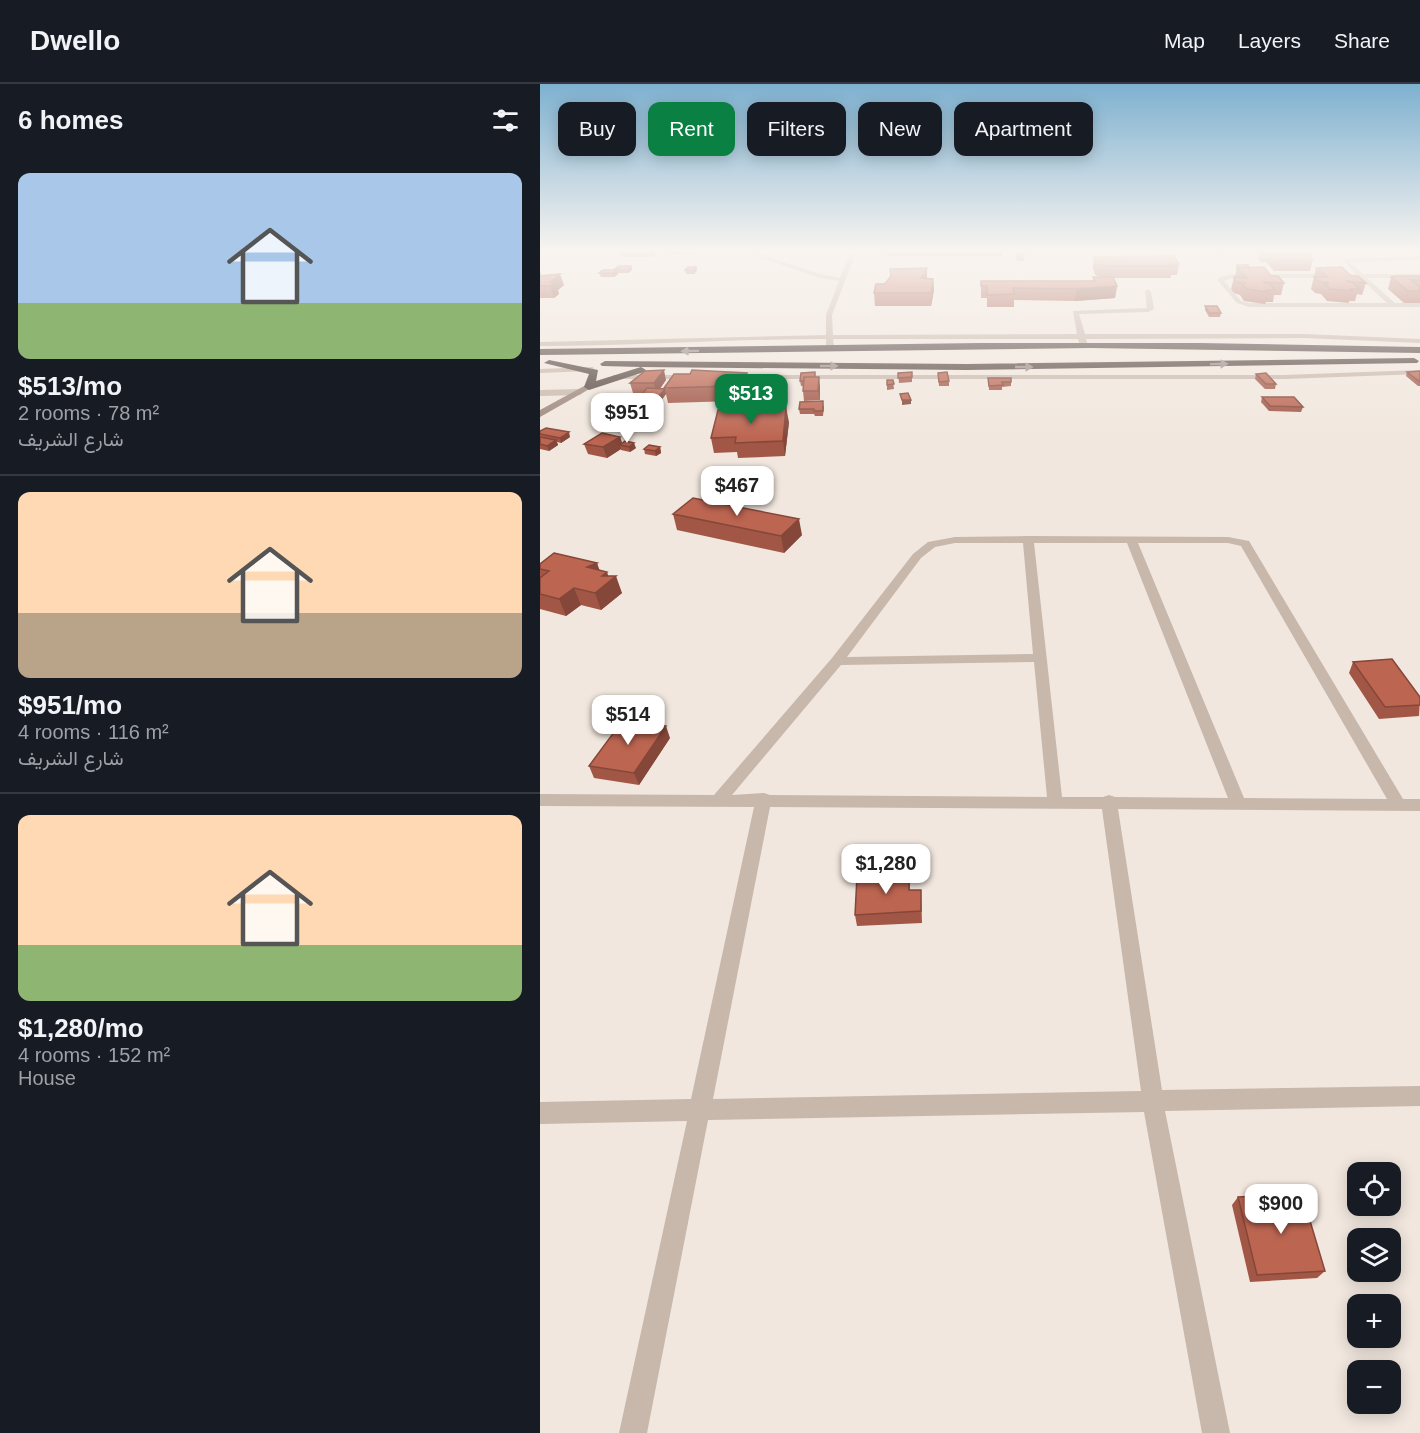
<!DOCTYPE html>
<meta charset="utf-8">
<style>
body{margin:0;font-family:Arial,Vazirmatn,sans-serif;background:#20242c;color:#f1f3f6;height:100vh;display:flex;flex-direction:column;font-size:22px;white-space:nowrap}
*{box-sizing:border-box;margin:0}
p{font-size:20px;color:#9ea1a6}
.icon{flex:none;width:33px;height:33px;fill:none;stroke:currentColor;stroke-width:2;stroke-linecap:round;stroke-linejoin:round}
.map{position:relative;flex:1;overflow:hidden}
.details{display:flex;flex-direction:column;background:#171b24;width:540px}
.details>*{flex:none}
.hud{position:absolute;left:18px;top:18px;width:570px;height:54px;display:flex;gap:12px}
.buttons{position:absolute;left:807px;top:1078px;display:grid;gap:12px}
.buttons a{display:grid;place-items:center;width:54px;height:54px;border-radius:12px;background:#171b24;box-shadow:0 3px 15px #0003;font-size:30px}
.price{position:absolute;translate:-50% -51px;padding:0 14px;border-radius:12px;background:#fff;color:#222;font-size:20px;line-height:39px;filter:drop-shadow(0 2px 3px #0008)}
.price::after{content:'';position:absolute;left:50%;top:36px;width:18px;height:14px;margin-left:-9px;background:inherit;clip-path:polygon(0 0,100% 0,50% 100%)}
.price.selected{background:#0b8043;color:#fff}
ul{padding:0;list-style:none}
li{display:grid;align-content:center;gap:12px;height:318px;padding:0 18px}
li+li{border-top:2px solid #363941}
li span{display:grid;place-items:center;height:186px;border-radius:12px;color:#555}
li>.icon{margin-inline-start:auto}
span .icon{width:108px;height:108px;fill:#fffc;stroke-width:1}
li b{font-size:26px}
h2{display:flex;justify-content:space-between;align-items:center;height:72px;padding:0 18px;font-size:26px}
.pill{padding:0 21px;border-radius:12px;background:#171b24;box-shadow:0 3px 15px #0003;font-size:21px;line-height:54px}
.pill.selected{background:#0b8043;color:#fff}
header{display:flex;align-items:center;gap:36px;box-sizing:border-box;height:84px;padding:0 30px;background:#171b24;border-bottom:2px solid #363941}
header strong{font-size:28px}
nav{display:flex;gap:33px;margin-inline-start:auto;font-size:21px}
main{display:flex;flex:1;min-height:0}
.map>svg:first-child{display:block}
</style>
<header>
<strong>Dwello</strong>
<nav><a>Map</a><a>Layers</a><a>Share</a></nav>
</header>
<main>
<section class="details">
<h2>6 homes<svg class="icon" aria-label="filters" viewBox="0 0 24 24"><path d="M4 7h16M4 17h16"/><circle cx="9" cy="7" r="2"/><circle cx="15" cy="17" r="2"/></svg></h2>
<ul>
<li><span style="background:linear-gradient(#a9c7e8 70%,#8fb573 0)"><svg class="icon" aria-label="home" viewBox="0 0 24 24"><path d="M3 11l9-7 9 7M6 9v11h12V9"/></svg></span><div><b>$513/mo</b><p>2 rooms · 78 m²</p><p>شارع الشريف</p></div></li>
<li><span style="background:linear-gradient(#ffd9b3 65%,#b9a48a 0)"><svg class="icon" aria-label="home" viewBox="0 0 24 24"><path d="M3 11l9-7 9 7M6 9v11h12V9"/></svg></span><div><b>$951/mo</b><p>4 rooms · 116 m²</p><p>شارع الشريف</p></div></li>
<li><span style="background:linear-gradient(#ffd9b3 70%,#8fb573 0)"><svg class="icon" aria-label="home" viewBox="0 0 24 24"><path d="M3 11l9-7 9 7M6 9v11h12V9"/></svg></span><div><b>$1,280/mo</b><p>4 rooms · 152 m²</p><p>House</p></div></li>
</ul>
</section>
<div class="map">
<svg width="880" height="1349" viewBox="0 0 880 1349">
<rect width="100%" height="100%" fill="#f1e7de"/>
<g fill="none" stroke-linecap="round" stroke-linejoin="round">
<path fill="#c8b7ab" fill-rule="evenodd" d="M 211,166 L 217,166 L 222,171 L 280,190 L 300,194 L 311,166 L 317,166 L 292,231 L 293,251 L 537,250 L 533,227 L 607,224 L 605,207 L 608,205 L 611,207 L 614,225 L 608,228 L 539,230 L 545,250 L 765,250 L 880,255 L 880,259 L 765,254 L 546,255 L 548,262 L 544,264 L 540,262 L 538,255 L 293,255 L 294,262 L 290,264 L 286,262 L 286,255 C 191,255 95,262 0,262 L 0,258 L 286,251 L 286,231 L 299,197 L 277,193 L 218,173 Z
M 880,172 L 880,176 L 809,178 L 823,190 L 880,190 L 880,194 L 827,194 L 855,219 L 880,219 L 880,223 L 709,223 L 697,219 L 678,197 L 680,193 L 693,190 L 816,190 L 802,175 ZM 693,194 L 820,194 L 847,219 L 709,219 L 701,217 L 684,197 Z
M 53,283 L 54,285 L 50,287 L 0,289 L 0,285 Z
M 880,286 L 880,290 L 744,295 L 187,295 L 183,293 L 187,291 L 744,291 Z
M 76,291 L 151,291 L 155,293 L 151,295 L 73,295 L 73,291 Z
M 0,306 L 40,305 L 44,308 L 40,311 L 0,312 Z
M 488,452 L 688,453 L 709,457 L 863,715 L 880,715 L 880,727 L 578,725 L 622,1006 L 880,1002 L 880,1022 L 625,1027 L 690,1349 L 662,1349 L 604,1028 L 168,1036 L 107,1349 L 79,1349 L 147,1037 L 0,1040 L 0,1018 L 151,1015 L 214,723 L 0,722 L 0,710 L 174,711 L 292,574 L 373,470 L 388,458 L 415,453 ZM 415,459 L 483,459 L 493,570 L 307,573 L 381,474 L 395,463 ZM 494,459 L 587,459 L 688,714 L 575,713 L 569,711 L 563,713 L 522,713 ZM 598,459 L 688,459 L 701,462 L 847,715 L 704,714 ZM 494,578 L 507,713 L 230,711 L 224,709 L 192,711 L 301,581 ZM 230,723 L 562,725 L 601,1007 L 173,1015 Z"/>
<path fill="#9c867c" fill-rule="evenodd" d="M 46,301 L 53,303 L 0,333 L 0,326 Z"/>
<path fill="#574741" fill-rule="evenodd" d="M 440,259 L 660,259 L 880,263 L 880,269 L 550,264 L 0,271 L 0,265 Z
M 874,274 L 879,277 L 877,279 L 427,286 L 101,283 L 106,286 L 104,288 L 49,306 L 44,303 L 49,290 L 4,279 L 9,276 L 58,286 L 56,297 L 101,283 L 62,282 L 60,280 L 65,277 L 427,280 Z"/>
</g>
<path fill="#a25746" d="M 79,166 L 119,166 L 112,173 L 81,173 Z
M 127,166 L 158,166 L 158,167 L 155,170 L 143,170 L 142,167 L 140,170 L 128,170 Z
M 346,166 L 462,166 L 462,172 L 347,172 Z
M 673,166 L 687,166 L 687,169 L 676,169 Z
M 715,166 L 773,166 L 771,174 L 773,176 L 770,187 L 734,187 L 726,178 L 721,178 L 718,174 L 719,170 Z
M 476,169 L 484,173 L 484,177 L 477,177 Z
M 554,173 L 639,180 L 637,191 L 631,191 L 631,194 L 573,194 L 577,202 L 575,214 L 535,217 L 474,216 L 474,223 L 447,223 L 447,214 L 441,214 L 441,197 L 553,197 L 553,193 L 562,193 L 555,191 L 553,184 Z
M 697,181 L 710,184 L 731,192 L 744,199 L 741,211 L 734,211 L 733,218 L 726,218 L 725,220 L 704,217 L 700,211 L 694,209 L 691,205 L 694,193 L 695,194 Z
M 91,182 L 92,186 L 88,189 L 78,189 L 78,190 L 74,193 L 61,193 L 59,189 Z
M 156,183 L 157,186 L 154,190 L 146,190 L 145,186 Z
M 776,184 L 811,192 L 826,199 L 822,211 L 817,210 L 815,217 L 809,217 L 809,219 L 787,217 L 781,210 L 775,209 L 771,205 Z
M 0,187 L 2,192 L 24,201 L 18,206 L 19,210 L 14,214 L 0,214 Z
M 880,192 L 880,219 L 864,219 L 848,205 L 851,193 Z
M 387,194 L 393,195 L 394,206 L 391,222 L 335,222 L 334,209 L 345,200 Z
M 665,222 L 681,229 L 680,233 L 669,233 L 665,226 Z
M 880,287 L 880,302 L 878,302 L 866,292 L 867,288 Z
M 372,288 L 372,298 L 359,299 L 358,289 Z
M 207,289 L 209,303 L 238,303 L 240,312 L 238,319 L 205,320 L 203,312 L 196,312 L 194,317 L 128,319 L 126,310 L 120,318 L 102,318 L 100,313 L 104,309 L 93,309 L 90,299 L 126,296 L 120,305 L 124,305 Z
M 398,289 L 409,297 L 409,302 L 399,302 Z
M 716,290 L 736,300 L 735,305 L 725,305 L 715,295 Z
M 276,293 L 280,302 L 280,316 L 264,317 L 263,307 L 263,302 L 261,302 L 260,297 Z
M 448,294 L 471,298 L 471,302 L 462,303 L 462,306 L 449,306 Z
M 347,296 L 353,296 L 354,305 L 347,306 Z
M 722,313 L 763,323 L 761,328 L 729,327 L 721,318 Z
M 284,322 L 283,332 L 275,332 L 274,330 L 260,330 L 259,325 Z
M 249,338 L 245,372 L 198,374 L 197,368 L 174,369 L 171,354 Z
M 0,347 L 30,353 L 21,359 L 17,358 L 18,361 L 9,367 L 0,365 Z
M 80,353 L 82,359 L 96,364 L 90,368 L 81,366 L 81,365 L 67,374 L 48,370 L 44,360 Z
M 120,363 L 121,369 L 116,372 L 105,370 L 104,365 Z
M 133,430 L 262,451 L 244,469 L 137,446 Z
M 57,479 L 59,487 L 68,492 L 82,509 L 61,526 L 41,521 L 26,532 L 0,525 L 0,480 Z
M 813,578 L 880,613 L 879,632 L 839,635 L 809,589 Z
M 130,654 L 99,701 L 54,694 L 49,682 Z
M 369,789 L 370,806 L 381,806 L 382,839 L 317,842 L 315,831 Z
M 698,1113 L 785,1187 L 777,1194 L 710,1198 L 692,1121 Z"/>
<path fill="#844739" d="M 110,166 L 119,166 L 112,173 Z
M 91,182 L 92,186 L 88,189 L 87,186 Z
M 156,183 L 157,186 L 154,190 L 154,186 Z
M 387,184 L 387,196 L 381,194 Z
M 77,186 L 78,190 L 74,193 L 73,189 Z
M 20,190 L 24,201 L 18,206 L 19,210 L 14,214 L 10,202 L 10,198 Z
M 393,195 L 394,206 L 391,222 L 391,209 Z
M 577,202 L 575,214 L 535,217 L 536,205 Z
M 124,286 L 126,296 L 116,309 L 114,299 Z
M 207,289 L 209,303 L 205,310 L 202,298 Z
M 279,293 L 280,302 L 280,316 L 278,307 Z
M 193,298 L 196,312 L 194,317 L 191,302 Z
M 238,303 L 240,312 L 238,319 L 236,309 Z
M 125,305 L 126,310 L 120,318 L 118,313 Z
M 362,316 L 371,316 L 371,320 L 362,321 Z
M 246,323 L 249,338 L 245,372 L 243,357 Z
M 29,348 L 30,353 L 21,359 L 20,354 Z
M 80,353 L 83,362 L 80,361 L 81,365 L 67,374 L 63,363 Z
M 16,356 L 18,361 L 9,367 L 7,362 Z
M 94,359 L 96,364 L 90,368 L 89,363 Z
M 120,363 L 121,369 L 116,372 L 115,367 Z
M 259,435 L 262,451 L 244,469 L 241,452 Z
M 57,479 L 63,496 L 47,483 Z
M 67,488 L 70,497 L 76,492 L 82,509 L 61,526 L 55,509 L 62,492 Z
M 34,504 L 41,521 L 26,532 L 19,515 Z
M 126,642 L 130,654 L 99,701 L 94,689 Z"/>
<path fill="#bc6551" stroke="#844739" stroke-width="1.5" d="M 722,166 L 763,166 L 773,176 L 737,176 L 729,167 L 723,167 Z
M 476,169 L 484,169 L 484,173 L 477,173 Z
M 634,172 L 639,180 L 631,180 L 633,182 L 567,182 L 556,180 L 554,173 Z
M 697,181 L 708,181 L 710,184 L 700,184 Z
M 79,182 L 91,182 L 87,186 L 75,185 Z
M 148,183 L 156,183 L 154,186 L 145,186 Z
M 724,183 L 731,192 L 738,192 L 744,199 L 723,198 L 730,200 L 735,206 L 726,206 L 728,208 L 706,205 L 702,199 L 706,199 L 696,198 L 694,193 L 707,194 L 697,184 Z
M 802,183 L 811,192 L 818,192 L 826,199 L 806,197 L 813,199 L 819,205 L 810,205 L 812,207 L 790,205 L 784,199 L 789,199 L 778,197 L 774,193 L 788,193 L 776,184 Z
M 387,184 L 381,194 L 393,195 L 391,209 L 334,209 L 336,200 L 345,200 L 351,192 L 350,185 Z
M 63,186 L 77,186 L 73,189 L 59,189 Z
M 20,190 L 10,198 L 15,198 L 10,202 L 0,202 L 0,192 Z
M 856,192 L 880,192 L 880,196 L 871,196 L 880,203 L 880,207 L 868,207 L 851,193 Z
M 553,193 L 573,193 L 577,202 L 536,205 L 473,204 L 474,210 L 447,211 L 447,202 L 441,202 L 441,197 L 555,197 Z
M 665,222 L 677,222 L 681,229 L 669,229 Z
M 124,286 L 114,299 L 90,299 L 105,287 Z
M 152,286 L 207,289 L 202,298 L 193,298 L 191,302 L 124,304 L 134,290 L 150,290 Z
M 880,287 L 880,298 L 867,288 Z
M 275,288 L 275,293 L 264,293 L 264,297 L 260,297 L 261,289 Z
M 372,288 L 372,293 L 358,294 L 358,289 Z
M 407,288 L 409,297 L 399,298 L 398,289 Z
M 726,289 L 736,300 L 726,300 L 716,290 Z
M 264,293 L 279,293 L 278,307 L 263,307 Z
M 448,294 L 471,294 L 471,298 L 462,298 L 463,301 L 449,302 Z
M 347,296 L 353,296 L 354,300 L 347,301 Z
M 205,303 L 238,303 L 236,309 L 203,310 Z
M 107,304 L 125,305 L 118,313 L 100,313 Z
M 368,309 L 371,316 L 362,316 L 360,310 Z
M 722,313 L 754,313 L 763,323 L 730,322 Z
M 283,317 L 283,327 L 274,327 L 274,325 L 259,325 L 260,318 Z
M 246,323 L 243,357 L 195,359 L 196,353 L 171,354 L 178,326 Z
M 6,344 L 29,348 L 20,354 L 0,350 L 0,347 Z
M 62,349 L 80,353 L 63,363 L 44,360 Z
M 0,353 L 16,356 L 7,362 L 0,360 Z
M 85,357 L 94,359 L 89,363 L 80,361 Z
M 109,361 L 120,363 L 115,367 L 104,365 Z
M 153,414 L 259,435 L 241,452 L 133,430 Z
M 14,469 L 57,479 L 47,483 L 67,488 L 62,492 L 76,492 L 55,509 L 34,504 L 19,515 L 0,510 L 0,494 L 9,487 L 0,485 L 0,480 Z
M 852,575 L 880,613 L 880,621 L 845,623 L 813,578 Z
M 83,636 L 126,642 L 94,689 L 49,682 Z
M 369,789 L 369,806 L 381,806 L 381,827 L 315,831 L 317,792 Z
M 762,1110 L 785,1187 L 717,1191 L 698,1113 Z"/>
<defs><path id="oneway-solid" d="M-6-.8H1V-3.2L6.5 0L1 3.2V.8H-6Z" transform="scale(1.5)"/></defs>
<g fill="#988b85">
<use href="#oneway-solid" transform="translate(150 267) rotate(179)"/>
<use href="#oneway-solid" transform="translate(679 280) rotate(-1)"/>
<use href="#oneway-solid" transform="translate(289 282)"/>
<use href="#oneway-solid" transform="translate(484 283)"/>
</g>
<linearGradient id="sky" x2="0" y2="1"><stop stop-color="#7eb1d0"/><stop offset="0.47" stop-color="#f9f4f0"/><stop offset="1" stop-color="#f9f4f0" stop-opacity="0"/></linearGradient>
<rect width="880" height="355" fill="url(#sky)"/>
</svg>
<div class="buttons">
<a><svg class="icon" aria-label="locate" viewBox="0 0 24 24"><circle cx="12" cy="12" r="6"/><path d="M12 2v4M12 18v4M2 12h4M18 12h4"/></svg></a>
<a><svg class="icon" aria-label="layers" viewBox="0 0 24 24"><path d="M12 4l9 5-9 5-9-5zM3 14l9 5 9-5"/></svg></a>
<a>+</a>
<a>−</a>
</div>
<b class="price selected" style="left:211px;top:341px">$513</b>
<b class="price" style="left:87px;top:360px">$951</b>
<b class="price" style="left:197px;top:433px">$467</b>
<b class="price" style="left:88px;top:662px">$514</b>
<b class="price" style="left:346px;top:811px">$1,280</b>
<b class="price" style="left:741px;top:1151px">$900</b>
<div class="hud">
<a class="pill">Buy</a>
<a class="pill selected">Rent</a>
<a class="pill">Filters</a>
<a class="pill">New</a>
<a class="pill">Apartment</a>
</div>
</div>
</main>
